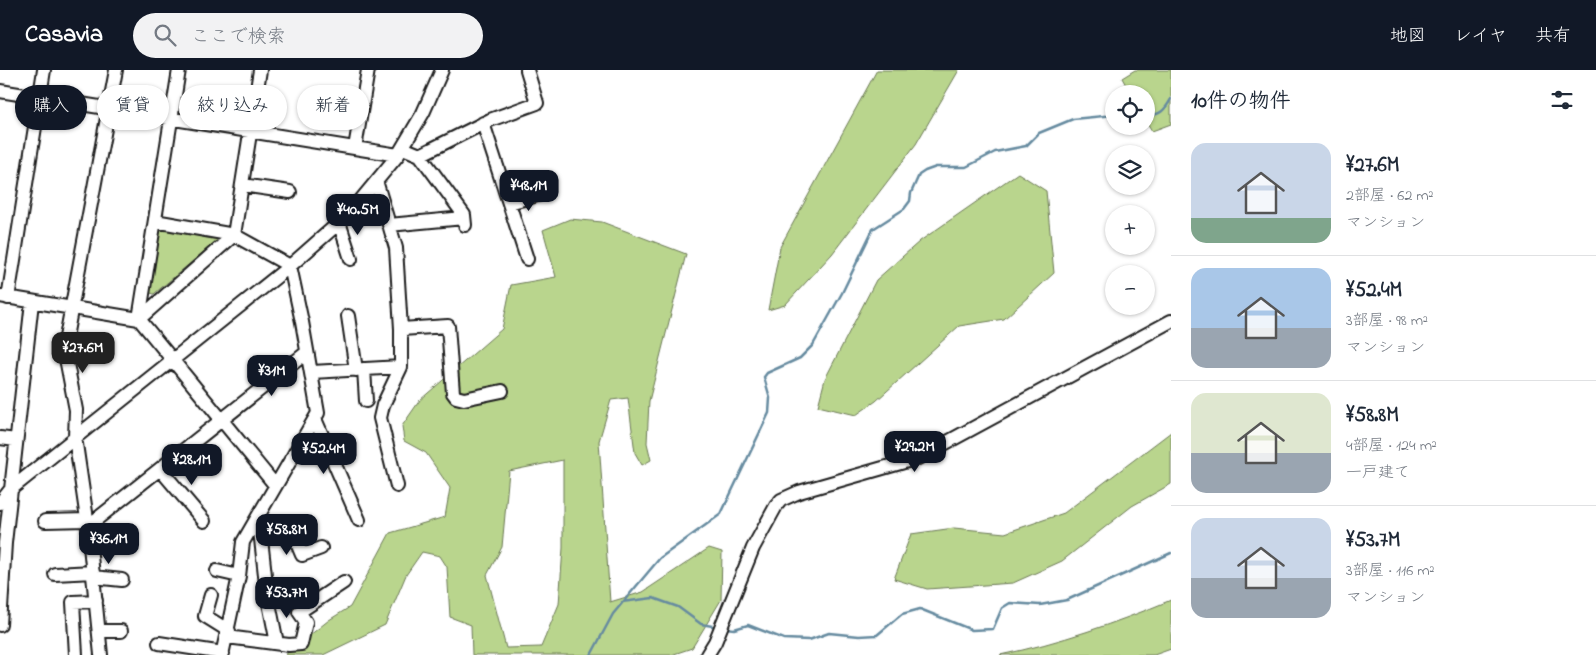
<!DOCTYPE html>
<html lang="ja">
<meta charset="utf-8">
<style>
body{margin:0;font-family:"Indie Flower","Klee One",sans-serif;background:#f2f2f3;color:#1f2937;height:100vh;display:flex;flex-direction:column;font-size:19px;white-space:nowrap}
*{box-sizing:border-box;margin:0}
p{font-size:16px;color:#747a83}
.icon{flex:none;width:28px;height:28px;fill:none;stroke:currentColor;stroke-width:2;stroke-linecap:round;stroke-linejoin:round}
.map{position:relative;flex:1;overflow:hidden}
.drawer{display:flex;flex-direction:column;background:#fff;width:425px}
.drawer>*{flex:none}
.top-card{position:absolute;left:15px;top:15px;width:475px;height:45px;display:flex;gap:10px}
.controls{position:absolute;left:1105px;top:15px;display:grid;gap:10px}
.controls a{display:grid;place-items:center;width:50px;height:50px;border-radius:50%;background:#fff;box-shadow:0 1px 4px #0004;font-size:25px}
.price{position:absolute;translate:-50% -42px;padding:0 11px;border-radius:10px;background:#111827;color:#fff;font-size:16px;line-height:32px;filter:drop-shadow(0 1px 2px #0008)}
.price::after{content:'';position:absolute;left:50%;top:30px;width:15px;height:11px;margin-left:-8px;background:inherit;clip-path:polygon(0 0,100% 0,50% 100%)}
.price.on{background:#222;color:#fff}
ul{padding:0;list-style:none}
li{display:flex;align-items:center;gap:15px;height:125px;padding:0 20px}
li+li{border-top:1px solid #e0e1e3}
li span{display:grid;place-items:center;flex:none;width:140px;height:100px;border-radius:15px;color:#555}
li>.icon{margin-inline-start:auto}
span .icon{width:60px;height:60px;fill:#fffc;stroke-width:1}
li b{font-size:21px}
h2{display:flex;justify-content:space-between;align-items:center;height:60px;padding:0 20px;font-size:21px}
.chip{padding:0 18px;border-radius:22px;background:#fff;box-shadow:0 1px 4px #0004;font-size:18px;line-height:45px}
.chip.on{background:#111827;color:#fff}
header{display:flex;align-items:center;gap:30px;box-sizing:border-box;height:70px;padding:0 25px;background:#111827;color:#fff}
header strong{font-size:24px}
nav{display:flex;gap:28px;margin-inline-start:auto;font-size:18px}
.search{width:350px;height:45px;background:#f2f2f3;display:flex;align-items:center;gap:12px;box-sizing:border-box;padding:0 18px;border-radius:28px;color:#747a83;font-size:19px}
main{display:flex;flex:1;min-height:0}
.map>svg:first-child{display:block}
</style>
<header>
<strong>Casavia</strong>
<div class="search"><svg class="icon" aria-label="search" viewBox="0 0 24 24"><circle cx="10" cy="10" r="6"/><path d="M15 15l6 6"/></svg>ここで検索</div>
<nav><a>地図</a><a>レイヤ</a><a>共有</a></nav>
</header>
<main>
<div class="map">
<svg width="1171" height="585" viewBox="0 0 1171 585">
<rect width="100%" height="100%" fill="#fff"/>
<filter id="ink" filterUnits="userSpaceOnUse"><feTurbulence type="fractalNoise" baseFrequency=".02" numOctaves="2"/><feDisplacementMap in="SourceGraphic" scale="10" xChannelSelector="R" yChannelSelector="G"/><feConvolveMatrix kernelMatrix="1 2 1 2 8 2 1 2 1" color-interpolation-filters="sRGB"/></filter>
<g filter="url(#ink)">
<path fill="#b9d58d" stroke="#6a7854" fill-rule="evenodd" d="M 877,0 L 959,0 L 916,74 L 832,184 L 785,235 L 768,240 L 780,177 Z
M 1135,0 L 1171,0 L 1171,54 L 1152,61 L 1146,51 L 1146,24 L 1131,24 L 1122,8 Z
M 1018,103 L 1046,121 L 1054,203 L 1004,249 L 959,256 L 876,331 L 856,345 L 818,336 L 825,309 L 876,210 L 920,171 Z
M 570,149 L 602,152 L 686,184 L 649,331 L 647,373 L 651,390 L 642,395 L 635,383 L 628,328 L 611,330 L 599,371 L 610,532 L 643,522 L 709,478 L 722,482 L 721,530 L 692,578 L 671,585 L 472,585 L 471,555 L 450,547 L 447,497 L 440,486 L 422,482 L 406,505 L 385,555 L 323,585 L 285,585 L 329,550 L 350,537 L 390,463 L 445,447 L 450,418 L 426,383 L 404,371 L 402,356 L 420,330 L 502,259 L 511,215 L 556,207 L 543,160 ZM 563,390 L 563,478 L 559,534 L 541,577 L 506,578 L 487,505 L 502,477 L 509,401 Z
M 160,155 L 221,167 L 154,224 L 147,222 Z
M 1171,362 L 1171,414 L 1132,436 L 1062,491 L 1013,513 L 927,519 L 894,509 L 911,464 L 954,458 L 1005,463 L 1064,443 Z
M 1171,530 L 1171,579 L 1154,585 L 1000,585 C 1059,573 1116,553 1171,530 Z"/>
<g fill="none" stroke-linecap="round" stroke-linejoin="round">
<path stroke="#668ba0" stroke-width="2.5" d="M 1146,45 C 1160,46 1165,40 1171,29
M 622,532 L 653,528 L 678,537 L 701,554 L 718,557
M 726,558 L 734,559 L 748,555 L 784,569 L 809,570 L 829,563 L 859,566 L 877,565 L 902,544 L 920,539 L 972,560 L 993,559 L 1002,538 L 1010,533 L 1040,535 L 1067,530 L 1171,483
M 591,585 L 613,544 L 660,488 L 721,444 L 769,343 L 770,328 L 764,307 L 767,303 L 800,288 L 813,275 L 842,223 L 873,159 L 904,139 L 910,131 L 911,123 L 919,105 L 925,101 L 936,97 L 966,97 L 995,82 L 1026,76 L 1039,63 L 1073,49 L 1114,45"/>
<defs>
<path id="minor" d="M 0,21 L 398,85
M 483,53 L 527,189
M 355,78 L 368,0
M 403,78 L 420,85 L 490,50 L 537,33 L 527,0
M 420,85 L 464,145 L 465,155
M 377,114 L 396,178 L 401,259 L 448,256 L 453,323 L 456,327 L 464,329 L 502,321
M 242,115 L 290,122
M 509,133 L 541,124
M 155,151 L 234,165 L 290,196 L 302,252 L 318,343 L 243,472 L 239,506 L 222,585
M 339,152 L 351,189
M 389,155 L 464,148
M 0,226 L 139,249 L 275,415
M 8,228 L 44,0
M 348,246 L 356,300
M 139,249 L 234,165 L 260,0
M 139,249 L 179,0
M 401,259 L 401,297
M 364,299 L 366,331
M 312,302 L 401,297 L 383,335 L 380,348 L 397,416
M 315,349 L 359,450
M 0,368 L 16,370
M 160,399 L 204,451
M 0,433 L 11,419 L 290,196 L 350,143 L 398,85 L 423,43 L 442,0
M 45,451 L 87,450
M 88,456 L 306,283
M 253,460 L 283,458 L 294,466 L 302,485 L 321,478
M 260,460 L 267,523 L 277,573
M 217,501 L 239,506
M 55,504 L 93,502
M 93,507 L 122,510
M 211,525 L 205,546 L 229,561
M 0,555 L 5,473 L 32,232
M 100,561 L 121,561
M 227,567 L 289,575 L 301,574 L 306,552 L 299,542 L 344,512
M 159,573 L 223,583
M 76,585 L 73,532 L 96,531
M 101,585 L 88,456 L 75,367 L 76,340 L 64,278 L 116,0
M 707,585 L 715,572 L 753,478 L 776,436 L 781,430 L 799,422 L 918,388 L 1171,251"/>
</defs>
<use href="#minor" stroke="#1c1c1c" stroke-width="16"/>
<use href="#minor" stroke="#fff" stroke-width="12"/>
</g>
</g>
</svg>
<div class="controls">
<a><svg class="icon" aria-label="locate" viewBox="0 0 24 24"><circle cx="12" cy="12" r="6"/><path d="M12 2v4M12 18v4M2 12h4M18 12h4"/></svg></a>
<a><svg class="icon" aria-label="layers" viewBox="0 0 24 24"><path d="M12 4l9 5-9 5-9-5zM3 14l9 5 9-5"/></svg></a>
<a>+</a>
<a>−</a>
</div>
<b class="price" style="left:529px;top:142px">¥48.1M</b>
<b class="price" style="left:358px;top:166px">¥40.5M</b>
<b class="price on" style="left:83px;top:304px">¥27.6M</b>
<b class="price" style="left:272px;top:327px">¥31M</b>
<b class="price" style="left:915px;top:403px">¥29.2M</b>
<b class="price" style="left:324px;top:405px">¥52.4M</b>
<b class="price" style="left:192px;top:416px">¥28.1M</b>
<b class="price" style="left:287px;top:486px">¥58.8M</b>
<b class="price" style="left:109px;top:495px">¥36.1M</b>
<b class="price" style="left:287px;top:549px">¥53.7M</b>
<div class="top-card">
<a class="chip on">購入</a>
<a class="chip">賃貸</a>
<a class="chip">絞り込み</a>
<a class="chip">新着</a>
</div>
</div>
<section class="drawer">
<h2>10件の物件<svg class="icon" aria-label="filters" viewBox="0 0 24 24"><path d="M4 7h16M4 17h16"/><circle cx="9" cy="7" r="2"/><circle cx="15" cy="17" r="2"/></svg></h2>
<ul>
<li><span style="background:linear-gradient(#c9d6e8 75%,#7fa58c 0)"><svg class="icon" aria-label="home" viewBox="0 0 24 24"><path d="M3 11l9-7 9 7M6 9v11h12V9"/></svg></span><div><b>¥27.6M</b><p>2部屋 · 62 m²</p><p>マンション</p></div></li>
<li><span style="background:linear-gradient(#a9c7e8 60%,#9aa5b1 0)"><svg class="icon" aria-label="home" viewBox="0 0 24 24"><path d="M3 11l9-7 9 7M6 9v11h12V9"/></svg></span><div><b>¥52.4M</b><p>3部屋 · 98 m²</p><p>マンション</p></div></li>
<li><span style="background:linear-gradient(#dfe7d0 60%,#9aa5b1 0)"><svg class="icon" aria-label="home" viewBox="0 0 24 24"><path d="M3 11l9-7 9 7M6 9v11h12V9"/></svg></span><div><b>¥58.8M</b><p>4部屋 · 124 m²</p><p>一戸建て</p></div></li>
<li><span style="background:linear-gradient(#c9d6e8 60%,#9aa5b1 0)"><svg class="icon" aria-label="home" viewBox="0 0 24 24"><path d="M3 11l9-7 9 7M6 9v11h12V9"/></svg></span><div><b>¥53.7M</b><p>3部屋 · 116 m²</p><p>マンション</p></div></li>
</ul>
</section>
</main>
